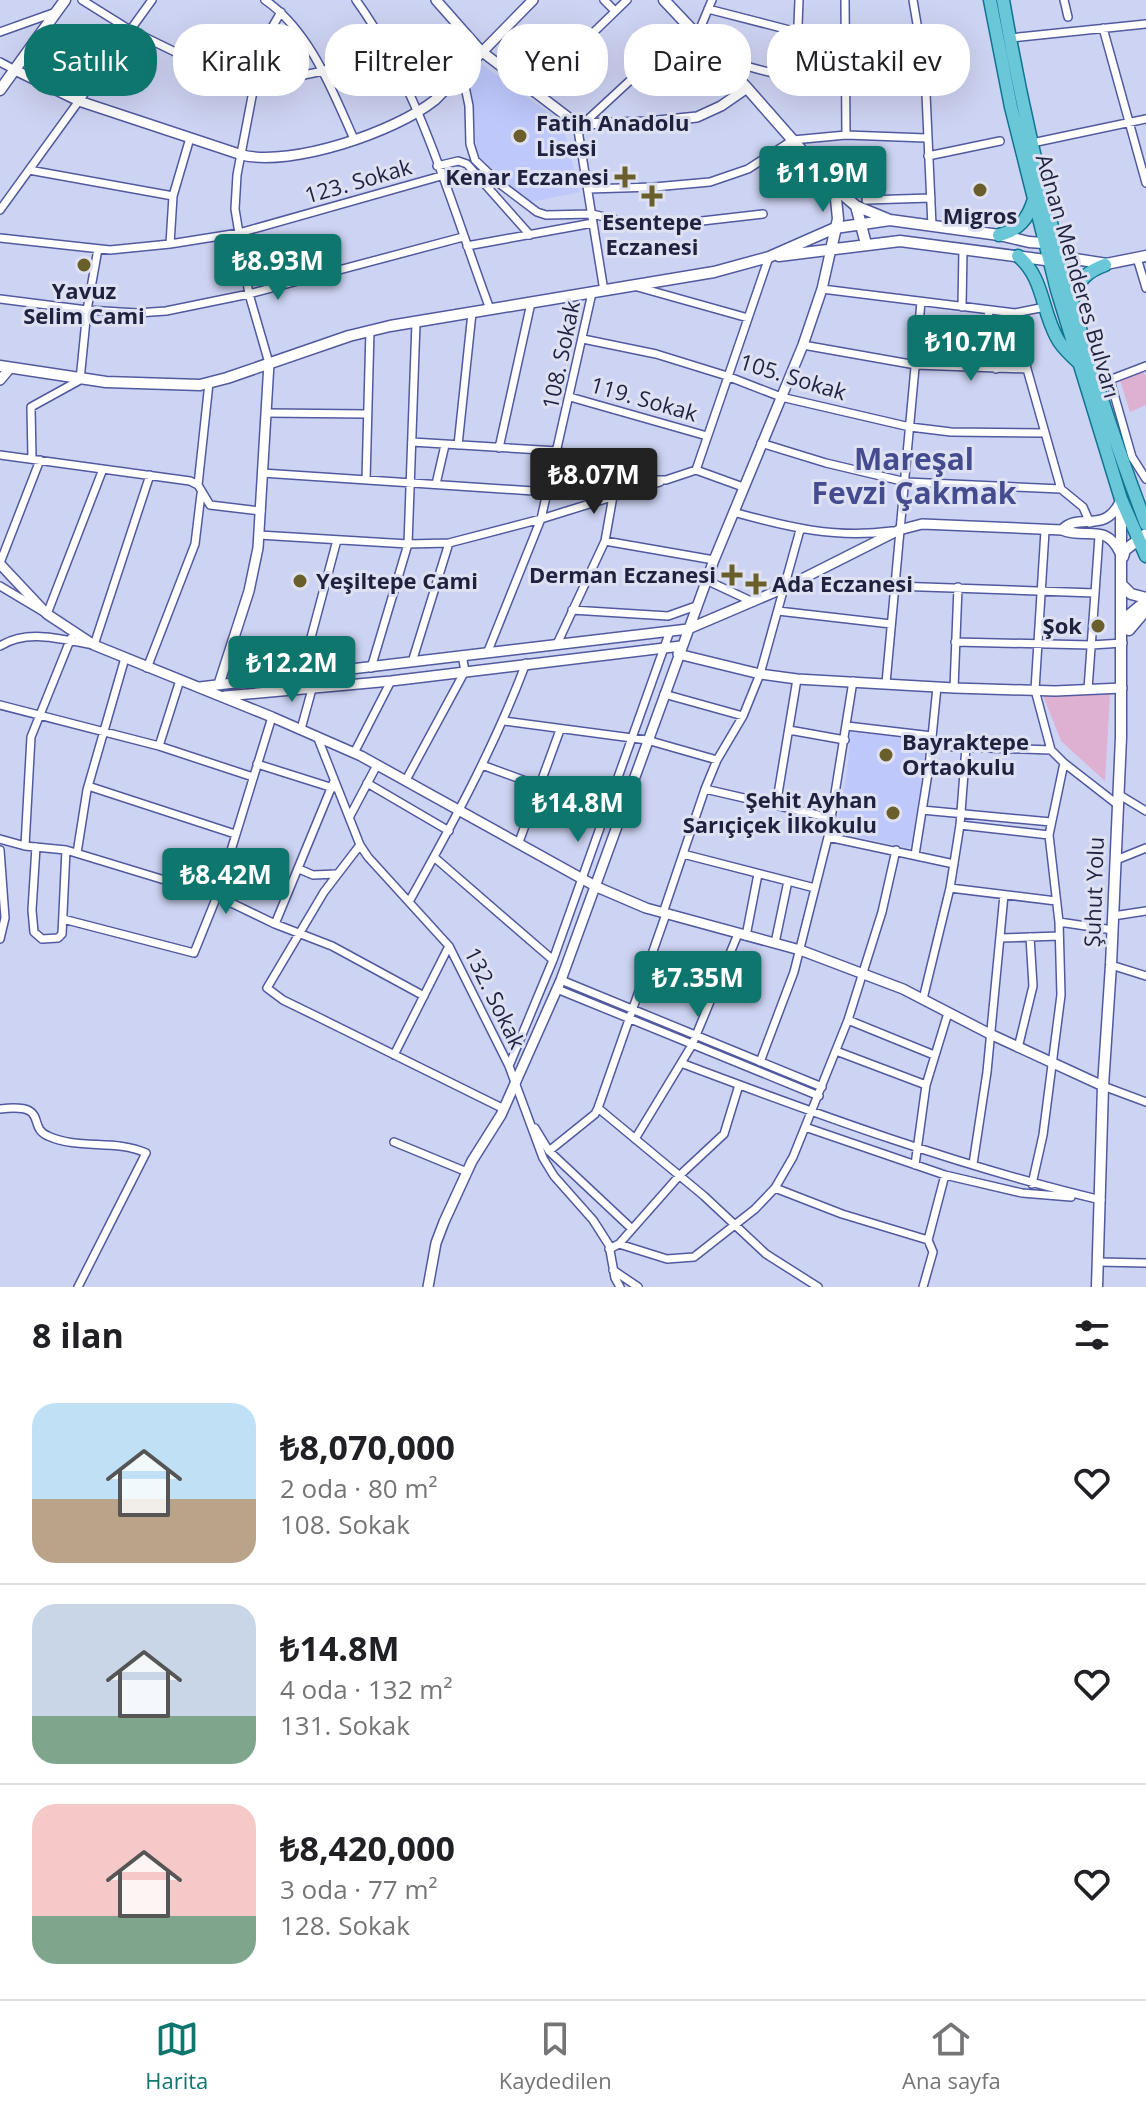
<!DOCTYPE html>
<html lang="tr">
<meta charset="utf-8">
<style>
body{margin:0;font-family:"Open Sans",sans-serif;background:#f2f2f2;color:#202124;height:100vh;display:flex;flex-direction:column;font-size:30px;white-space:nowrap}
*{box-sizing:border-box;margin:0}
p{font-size:26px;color:#757577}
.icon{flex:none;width:44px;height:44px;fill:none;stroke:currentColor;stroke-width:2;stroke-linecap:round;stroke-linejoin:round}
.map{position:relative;height:1287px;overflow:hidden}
.side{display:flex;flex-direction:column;background:#fff;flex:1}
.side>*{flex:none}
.top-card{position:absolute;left:24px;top:24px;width:1098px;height:72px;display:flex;gap:16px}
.price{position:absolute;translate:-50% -68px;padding:0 18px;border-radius:8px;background:#0f766e;color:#fff;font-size:26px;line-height:52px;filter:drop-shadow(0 2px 4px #0008)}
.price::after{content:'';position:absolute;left:50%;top:48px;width:24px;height:18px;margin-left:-12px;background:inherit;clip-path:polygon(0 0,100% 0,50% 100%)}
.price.on{background:#222;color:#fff}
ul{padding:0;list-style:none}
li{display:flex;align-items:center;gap:24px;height:200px;padding:0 32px}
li+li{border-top:2px solid #e0e0e0}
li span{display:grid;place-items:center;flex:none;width:224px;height:160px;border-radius:24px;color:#555}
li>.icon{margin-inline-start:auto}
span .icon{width:96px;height:96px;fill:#fffc;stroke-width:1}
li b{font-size:34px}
h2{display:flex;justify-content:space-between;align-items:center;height:96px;padding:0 32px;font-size:34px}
.tag{padding:0 28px;border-radius:32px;background:#fff;box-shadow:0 8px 32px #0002;font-size:28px;line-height:72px}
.tag.on{background:#0f766e;color:#fff}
.menu{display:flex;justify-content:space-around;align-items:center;height:112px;border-top:2px solid #e0e0e0;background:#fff;font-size:22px;color:#757577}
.menu a{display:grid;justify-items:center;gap:4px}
.menu .on{color:#0f766e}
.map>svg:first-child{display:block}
</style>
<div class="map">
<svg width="1146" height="1287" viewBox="0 0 1146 1287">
<rect width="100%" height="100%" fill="#cdd3f2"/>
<path fill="#bec8fb" d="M 479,62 L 562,123 L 580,192 L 530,202 L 482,163 L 476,148 L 474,107 L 466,73 Z
M 851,728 L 927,737 L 912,845 L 908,848 L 836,832 L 847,773 Z"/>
<path fill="#deb0d2" d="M 1143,372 L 1146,376 L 1146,405 L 1130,412 L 1120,380 Z
M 1110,694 L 1105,781 L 1061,741 L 1043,695 Z"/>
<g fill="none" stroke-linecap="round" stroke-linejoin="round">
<defs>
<path id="minor" d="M 82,0 L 130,30 L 247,87 L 323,71 L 384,42
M 265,0 C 310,31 332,90 354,139
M 356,0 C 422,92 451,205 490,309
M 604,0 L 615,11
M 845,0 L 846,135
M 913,0 L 925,72 L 932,226
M 1064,0 L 1068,17
M 708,9 L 797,32
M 1103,28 L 1146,183
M 0,32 L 56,12
M 697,36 L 712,0
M 1010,38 L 1146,24
M 718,57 C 736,63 754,69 773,73 C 822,83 876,75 925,72
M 0,62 L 15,70
M 462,72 L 469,106 L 470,144 L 475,160 L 500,184 L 537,212 L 546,215 L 592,214 L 630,223 L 658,226 L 763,214
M 796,75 L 799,0
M 254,86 L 237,175 L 235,209 L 249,294 L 269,363
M 247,87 L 253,60 L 281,12
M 533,91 L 627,0
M 577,124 L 604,291
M 583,124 L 689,26
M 1032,143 L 1146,119
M 928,156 L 1000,141
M 437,166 L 458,161 L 467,164 L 530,235
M 29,170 L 173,196
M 588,189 L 654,187 L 710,182 L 748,169 L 793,140 L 846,135 L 926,138
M 866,200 L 931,198
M 0,210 L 152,0
M 0,238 L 110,250 L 170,244 L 239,233 L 441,176
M 170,244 L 173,196 L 190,138
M 467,246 L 593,223
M 1137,258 L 1146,288
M 634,286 L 748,318
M 822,289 L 1015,313 L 1040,308
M 0,299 L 87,310 L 137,313 L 166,311 L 249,294 L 463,237
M 962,307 L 963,249
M 988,310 L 996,369
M 1015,313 L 1027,369 L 1061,489 L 1083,507 L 1090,523
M 583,339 L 656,354 L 727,376 L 781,397 L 910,427 L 951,432 L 1045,433
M 803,345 L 916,365 L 1027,369
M 1110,380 L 1132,457 L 1146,479
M 1099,384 L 1146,366
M 570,397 L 707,436
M 266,413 L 367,414
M 412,442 L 557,451 L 657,480 L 666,480 L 696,470 L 769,257
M 761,443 L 826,463 L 906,482 L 1061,489
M 458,445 L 472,313
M 499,448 L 531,303
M 0,455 L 190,481 L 198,485 L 210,505 L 261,511
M 32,458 L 31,407 L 80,380 L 87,310 L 98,249
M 696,470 L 743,487
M 262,473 L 548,492
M 366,480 L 370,330
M 436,484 L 445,445
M 198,485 L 209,383
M 733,512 C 787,527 836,539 892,531
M 1045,531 L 1035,690 L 1051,750
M 259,535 L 408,544 L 449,543 L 541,519 L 660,482
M 605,541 L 613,496
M 0,563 L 40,460
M 706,580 L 753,602
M 0,586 L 47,614 L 103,469
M 894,586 L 1095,593 L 1088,689
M 1095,593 L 1099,536
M 572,610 L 668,616 L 696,606
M 778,611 L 891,624
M 955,642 L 1091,645 L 1123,643
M 557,644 L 605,541 L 714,560
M 0,646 C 28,628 63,640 94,645 L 150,475
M 488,651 L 541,519 L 592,293
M 412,662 L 449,543
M 147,668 L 195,544 L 201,494
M 371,668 L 408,544 L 416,323
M 886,683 L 921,302
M 954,688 L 958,587
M 664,694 L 743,716
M 0,705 L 159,746 L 253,777
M 504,721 L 647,740 L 717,760
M 847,726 L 932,736
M 301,729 L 312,689 L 301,675 L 337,540
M 789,730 L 845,740
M 317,736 L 360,845 L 368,857 L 449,946 L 509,1066 L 543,1158 L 554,1176 L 593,1220 L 609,1245 L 615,1278 L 620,1287
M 159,746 L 180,680
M 931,746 L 1051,750
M 354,753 L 391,681
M 1064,763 L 1118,805
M 257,764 L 333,788
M 482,765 L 605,810
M 406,780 L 465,671 L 462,655
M 367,783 L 449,831
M 88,786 L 235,834
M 705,789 L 831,818
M 1118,794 L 1146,811
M 776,806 L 797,679
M 922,810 L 1051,822
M 350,816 L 377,765
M 960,825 L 1049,835
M 828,837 L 954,864
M 0,839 L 25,846 L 66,850 L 217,896 L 275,924 L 332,946 L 424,996
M 519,842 L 560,730
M 360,845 L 324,892 L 267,988 L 283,1000 L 322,1019 L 504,1109
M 25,846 L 31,737 L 71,638
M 36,847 L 32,910 L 34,932 L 42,939 L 58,938 L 62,934 L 66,850
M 0,850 L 5,918 L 0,939
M 77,853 L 87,790 L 125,658
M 683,854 L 815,888
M 915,855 L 929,767 L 937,687
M 434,857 L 553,960
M 1116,860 L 1146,848
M 299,869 L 313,875 L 336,874
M 950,888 L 1056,901
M 410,900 C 453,823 495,746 526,663
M 663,913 L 705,789 L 717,760 L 743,716 L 760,674 L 800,530
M 1113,916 L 1146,911
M 63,919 L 194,953 L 217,896 L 272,717
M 1059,922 L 1113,930
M 275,924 L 334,781
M 746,936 L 758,874
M 1000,938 L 1059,936
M 775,943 L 788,881
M 1111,965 L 1146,976
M 561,980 L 822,1087
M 557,989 L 819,1096
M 923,999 L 950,888 L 960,825 L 966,747
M 848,1020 L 934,1055
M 1018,1048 L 1033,986 L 1030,937
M 836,1051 L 926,1085
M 394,1055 L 449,946
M 760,1062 L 794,972 L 828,837 L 853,681
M 681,1063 C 819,1115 958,1166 1101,1200
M 509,1066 L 553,960 L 670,631
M 1103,1086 L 1146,1102
M 598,1108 L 704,1196 L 766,1254 L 818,1287
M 0,1109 C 51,1103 26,1127 48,1136 C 79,1150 115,1139 146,1153 L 78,1287
M 805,1127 L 945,1175 L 1022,1193 L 1071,1197
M 535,1128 L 549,1151 L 632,1229
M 635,1139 L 692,1045 L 738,934
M 394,1142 L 467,1172
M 549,1151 L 595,1114 L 598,1108 L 666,914
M 973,1164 L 987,1072 L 1004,895
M 915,1165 L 926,1085 L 948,1013
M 1032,1184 L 1043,1135 L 1061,995 L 1059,922 L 1049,835 L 1064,763 L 1051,750
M 775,1188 L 842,1214 L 928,1240 L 945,1175
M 619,1244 L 679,1176 L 724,1134 L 739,1085
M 609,1249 L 619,1244 L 667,1259 L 694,1257 L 755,1209 L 775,1188 L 793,1157 L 848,1020 L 882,912 L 896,850
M 1098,1262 L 1146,1263
M 613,1270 L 638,1287
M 923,1287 L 933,1252 L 928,1240"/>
<path id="tertiary" d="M 436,0 L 481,51 L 577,124 L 648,122 L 697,117 L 721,106 L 747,88
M 15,70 L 79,101 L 242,155 C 292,167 395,132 435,100 L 533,0
M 0,380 L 10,368
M 1062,530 C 1079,511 1105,536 1121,500
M 0,564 L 47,614 L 94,645 L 272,717 L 361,756 L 597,887 L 646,908 L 800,950 L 903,989 L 990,1034 L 1103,1086
M 678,654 L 760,674 L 797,679 L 954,688 L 1055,691 L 1122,688
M 219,684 L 249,591 L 258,548 L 269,363
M 200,687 L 688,629 L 784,588 L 899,530 L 922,524 L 1062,530 C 1086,540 1106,522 1120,553
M 225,696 L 391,681 L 681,646
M 428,1287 L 436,1243 L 444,1222 L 472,1161 L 501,1115 L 561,980 L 714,560 L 803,345 L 822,289 L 831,249"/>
<path id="secondary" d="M 664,0 L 747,88 L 834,187 L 856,206 L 890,220 L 999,235 L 1029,242 L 1058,244 L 1075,259 L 1107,264
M 0,90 L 65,0
M 856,206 L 866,244
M 831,249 L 838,219 L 835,189
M 779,256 L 900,241 L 1053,261
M 1101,265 L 1146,256
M 0,366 L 106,382 L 200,385 L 227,378 L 349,336 L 390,326 L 714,272 L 769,257 L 835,228 L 890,220
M 1123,557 L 1125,550 L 1146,534
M 1121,584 L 1131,594 L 1146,598
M 1127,626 L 1129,615 L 1146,601
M 1129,630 L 1146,610
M 1097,1287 L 1103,1086 L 1111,965 L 1121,737 L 1121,501"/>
<path id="primary" d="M 990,0 L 1011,107 L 1057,290 L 1121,499 L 1146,556
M 1003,0 C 1033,173 1083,360 1146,524
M 999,235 C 1019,230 1028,219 1034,199
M 1018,256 C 1044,278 1041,309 1057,338 C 1062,348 1070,354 1078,362
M 1074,297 C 1078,280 1088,271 1105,265"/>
</defs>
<use href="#minor" stroke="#515a9e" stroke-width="10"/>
<use href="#tertiary" stroke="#515a9e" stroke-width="12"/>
<use href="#secondary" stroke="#515a9e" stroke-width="13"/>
<use href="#primary" stroke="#0f7591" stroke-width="15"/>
<use href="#minor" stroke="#fff" stroke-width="7"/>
<use href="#tertiary" stroke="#fff" stroke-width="9"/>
<use href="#secondary" stroke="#fff" stroke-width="10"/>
<use href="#primary" stroke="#6ac7d7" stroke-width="12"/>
</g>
<g fill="#6a5e2a" stroke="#dee1f1" stroke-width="3">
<circle cx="520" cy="136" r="8"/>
<path d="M621 165h8v8h8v8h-8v8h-8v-8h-8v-8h8z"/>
<circle cx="980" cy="190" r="8"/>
<path d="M648 184h8v8h8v8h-8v8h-8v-8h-8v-8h8z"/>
<circle cx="84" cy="265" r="8"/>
<path d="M728 563h8v8h8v8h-8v8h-8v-8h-8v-8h8z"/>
<circle cx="300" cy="581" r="8"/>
<path d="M752 572h8v8h8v8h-8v8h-8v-8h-8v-8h8z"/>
<circle cx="1098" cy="626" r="8"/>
<circle cx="886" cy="755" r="8"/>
<circle cx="893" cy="813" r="8"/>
</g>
<g text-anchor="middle" stroke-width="6" stroke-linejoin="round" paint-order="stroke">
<g font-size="22" font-weight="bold" fill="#1e223f" stroke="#dee1f1" text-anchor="start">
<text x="536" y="131">Fatih Anadolu<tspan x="536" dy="25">Lisesi</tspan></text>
<text x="609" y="185" text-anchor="end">Kenar Eczanesi</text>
<text x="980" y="224" text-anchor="middle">Migros</text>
<text x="652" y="230" text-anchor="middle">Esentepe<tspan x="652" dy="25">Eczanesi</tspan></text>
<text x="84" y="299" text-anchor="middle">Yavuz<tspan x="84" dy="25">Selim Cami</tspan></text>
<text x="716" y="583" text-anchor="end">Derman Eczanesi</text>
<text x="316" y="589">Yeşiltepe Cami</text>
<text x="772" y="592">Ada Eczanesi</text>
<text x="1082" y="634" text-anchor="end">Şok</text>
<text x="902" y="750">Bayraktepe<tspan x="902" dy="25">Ortaokulu</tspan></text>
<text x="877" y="808" text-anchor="end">Şehit Ayhan<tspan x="877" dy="25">Sarıçiçek İlkokulu</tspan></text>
</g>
<g font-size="22" fill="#1e223f" stroke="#dee1f1">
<text transform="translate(358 181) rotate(-16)" y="8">123. Sokak</text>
<text transform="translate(1078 276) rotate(74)" y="8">Adnan Menderes Bulvarı</text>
<text transform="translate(561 355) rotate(-78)" y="8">108. Sokak</text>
<text transform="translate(793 377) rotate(17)" y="8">105. Sokak</text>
<text transform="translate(644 399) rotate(16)" y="8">119. Sokak</text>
<text transform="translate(1094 892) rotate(-88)" y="8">Şuhut Yolu</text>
<text transform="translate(495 998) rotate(64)" y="8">132. Sokak</text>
</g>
<g font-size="30" font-weight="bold" fill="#444c8f" stroke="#dee1f1">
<text x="914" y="470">Mareşal<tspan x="914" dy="34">Fevzi Çakmak</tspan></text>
</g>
</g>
</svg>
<b class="price" style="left:823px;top:214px">₺11.9M</b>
<b class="price" style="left:278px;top:302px">₺8.93M</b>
<b class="price" style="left:971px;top:383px">₺10.7M</b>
<b class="price on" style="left:594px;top:516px">₺8.07M</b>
<b class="price" style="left:292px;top:704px">₺12.2M</b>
<b class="price" style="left:578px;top:844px">₺14.8M</b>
<b class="price" style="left:226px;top:916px">₺8.42M</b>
<b class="price" style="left:698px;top:1019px">₺7.35M</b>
<div class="top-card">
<a class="tag on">Satılık</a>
<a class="tag">Kiralık</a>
<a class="tag">Filtreler</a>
<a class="tag">Yeni</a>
<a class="tag">Daire</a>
<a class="tag">Müstakil ev</a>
</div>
</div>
<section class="side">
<h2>8 ilan<svg class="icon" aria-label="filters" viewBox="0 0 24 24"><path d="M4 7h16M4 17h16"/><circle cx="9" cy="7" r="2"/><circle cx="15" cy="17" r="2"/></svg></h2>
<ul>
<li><span style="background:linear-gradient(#bfe0f5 60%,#b9a48a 0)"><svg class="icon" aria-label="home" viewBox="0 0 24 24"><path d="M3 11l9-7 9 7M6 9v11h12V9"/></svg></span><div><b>₺8,070,000</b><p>2 oda · 80 m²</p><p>108. Sokak</p></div><svg class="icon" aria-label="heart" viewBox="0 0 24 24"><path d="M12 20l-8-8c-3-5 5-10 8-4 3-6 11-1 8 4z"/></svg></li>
<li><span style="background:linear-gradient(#c9d6e8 70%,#7fa58c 0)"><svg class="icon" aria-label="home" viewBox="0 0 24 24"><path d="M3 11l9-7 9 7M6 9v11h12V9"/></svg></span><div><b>₺14.8M</b><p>4 oda · 132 m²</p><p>131. Sokak</p></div><svg class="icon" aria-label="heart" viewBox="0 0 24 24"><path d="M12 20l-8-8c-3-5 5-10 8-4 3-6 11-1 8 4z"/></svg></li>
<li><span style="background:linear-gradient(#f6c9c9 70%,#7fa58c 0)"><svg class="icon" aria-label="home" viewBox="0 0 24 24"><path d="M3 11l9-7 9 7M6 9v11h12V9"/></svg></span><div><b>₺8,420,000</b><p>3 oda · 77 m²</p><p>128. Sokak</p></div><svg class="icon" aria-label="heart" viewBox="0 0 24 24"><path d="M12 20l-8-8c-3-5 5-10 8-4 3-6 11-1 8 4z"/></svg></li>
</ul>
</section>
<nav class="menu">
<a class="on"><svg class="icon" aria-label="map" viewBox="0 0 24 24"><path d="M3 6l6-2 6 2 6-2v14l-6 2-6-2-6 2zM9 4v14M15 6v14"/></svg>Harita</a>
<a><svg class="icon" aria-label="saved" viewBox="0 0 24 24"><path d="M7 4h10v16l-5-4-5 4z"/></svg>Kaydedilen</a>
<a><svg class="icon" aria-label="home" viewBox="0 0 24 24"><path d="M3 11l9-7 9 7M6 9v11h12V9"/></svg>Ana sayfa</a>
</nav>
